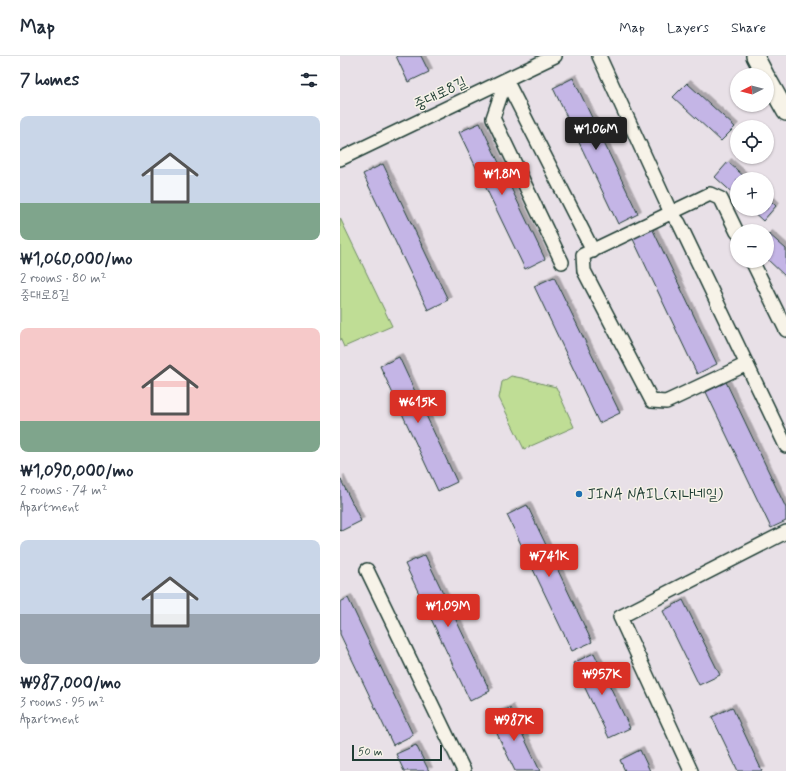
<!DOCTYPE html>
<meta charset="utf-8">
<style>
body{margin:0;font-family:Mynerve,"Poor Story",sans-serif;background:#f2f2f3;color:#1f2937;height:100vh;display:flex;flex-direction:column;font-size:15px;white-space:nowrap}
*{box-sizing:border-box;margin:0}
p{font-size:13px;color:#747a83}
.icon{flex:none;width:22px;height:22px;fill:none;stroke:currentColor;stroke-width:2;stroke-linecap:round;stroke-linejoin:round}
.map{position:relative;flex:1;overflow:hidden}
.panel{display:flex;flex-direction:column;background:#fff;width:340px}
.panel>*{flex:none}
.needle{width:26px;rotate:264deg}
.controls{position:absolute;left:390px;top:12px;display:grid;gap:8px}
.controls a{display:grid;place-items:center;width:44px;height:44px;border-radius:50%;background:#fff;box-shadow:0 1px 3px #0004;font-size:20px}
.scale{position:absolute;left:12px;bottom:10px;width:90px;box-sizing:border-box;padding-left:4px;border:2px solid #1f3d34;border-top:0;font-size:11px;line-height:14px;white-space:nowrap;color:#1f3d34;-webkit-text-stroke:3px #f7f3e8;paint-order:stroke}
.price{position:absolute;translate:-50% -34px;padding:0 9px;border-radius:4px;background:#d93025;color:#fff;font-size:13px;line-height:26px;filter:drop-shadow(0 1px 2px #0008)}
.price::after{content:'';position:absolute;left:50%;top:24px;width:12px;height:9px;margin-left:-6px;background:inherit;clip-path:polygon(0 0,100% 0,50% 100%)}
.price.on{background:#222;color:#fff}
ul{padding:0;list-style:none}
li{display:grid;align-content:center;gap:8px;height:212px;padding:0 20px}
li span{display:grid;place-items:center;height:124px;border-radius:8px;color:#555}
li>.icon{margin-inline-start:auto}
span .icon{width:72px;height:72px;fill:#fffc;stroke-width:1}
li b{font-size:17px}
h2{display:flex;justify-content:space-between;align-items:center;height:48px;padding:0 20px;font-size:17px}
header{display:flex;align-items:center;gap:24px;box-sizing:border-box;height:56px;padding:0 20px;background:#fff;border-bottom:1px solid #e0e1e3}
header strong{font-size:19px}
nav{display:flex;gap:22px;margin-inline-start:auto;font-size:14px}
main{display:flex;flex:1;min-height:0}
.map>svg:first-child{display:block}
</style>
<header>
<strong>Map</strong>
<nav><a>Map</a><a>Layers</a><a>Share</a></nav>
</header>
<main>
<section class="panel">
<h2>7 homes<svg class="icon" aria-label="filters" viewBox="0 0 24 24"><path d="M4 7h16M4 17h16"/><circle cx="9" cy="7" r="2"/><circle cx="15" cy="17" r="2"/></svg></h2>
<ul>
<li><span style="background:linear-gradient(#c9d6e8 70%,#7fa58c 0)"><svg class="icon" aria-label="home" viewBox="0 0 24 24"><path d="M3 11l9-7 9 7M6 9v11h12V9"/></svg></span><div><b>₩1,060,000/mo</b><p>2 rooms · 80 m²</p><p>중대로8길</p></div></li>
<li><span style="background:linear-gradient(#f6c9c9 75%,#7fa58c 0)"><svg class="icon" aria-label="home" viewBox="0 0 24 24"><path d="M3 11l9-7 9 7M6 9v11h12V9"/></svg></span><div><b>₩1,090,000/mo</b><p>2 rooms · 74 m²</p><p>Apartment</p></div></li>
<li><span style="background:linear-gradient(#c9d6e8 60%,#9aa5b1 0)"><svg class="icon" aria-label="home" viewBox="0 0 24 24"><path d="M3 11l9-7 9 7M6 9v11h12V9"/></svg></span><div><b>₩987,000/mo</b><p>3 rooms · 95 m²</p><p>Apartment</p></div></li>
</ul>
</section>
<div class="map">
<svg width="446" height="715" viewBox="0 0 446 715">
<defs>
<filter id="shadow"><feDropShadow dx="3.5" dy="-3.5" stdDeviation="0" flood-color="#0004"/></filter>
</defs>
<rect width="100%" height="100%" fill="#e8e0e7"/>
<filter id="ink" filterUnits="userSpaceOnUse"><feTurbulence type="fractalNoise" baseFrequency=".025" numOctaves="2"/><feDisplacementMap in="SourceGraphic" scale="8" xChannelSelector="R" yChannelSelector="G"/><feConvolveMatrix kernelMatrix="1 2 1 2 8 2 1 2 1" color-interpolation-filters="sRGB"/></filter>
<g filter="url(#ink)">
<path fill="#bfdd95" stroke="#6f8d64" d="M 0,162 L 52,270 L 4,291 L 0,282 Z
M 171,320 C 187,322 200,328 216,331 L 234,371 L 184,393 L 159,342 L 162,326 Z"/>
<path fill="#c4b5e6" stroke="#1f3d34" filter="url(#shadow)" d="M 56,0 L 81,0 L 89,16 L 68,26 Z
M 233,22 L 298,158 L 278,168 L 213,32 Z
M 347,27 L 395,71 L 381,85 L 333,41 Z
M 140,67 L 205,203 L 185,213 L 119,76 Z
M 388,106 L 407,123 L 397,123 L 397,141 L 375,121 Z
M 43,108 L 108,244 L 88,254 L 23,118 Z
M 427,141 L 436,150 L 423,165 L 410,153 L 427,153 Z
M 312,172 L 377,308 L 357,318 L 292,181 Z
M 429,178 L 446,193 L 446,221 L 427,203 L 427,179 Z
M 214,221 L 280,357 L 259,367 L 194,230 Z
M 59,301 L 117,426 L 98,435 L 40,310 Z
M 386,326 L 446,452 L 446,465 L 431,472 L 366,336 Z
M 0,422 L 21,465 L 1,475 L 0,474 Z
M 187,449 L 252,586 L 232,595 L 167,459 Z
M 85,499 L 150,635 L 130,645 L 65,508 Z
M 8,542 L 73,679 L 53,689 L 0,578 L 0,546 Z
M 343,544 L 380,619 L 359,629 L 323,555 Z
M 254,597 L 290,672 L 269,682 L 233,607 Z
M 392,651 L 422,715 L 398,715 L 372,661 Z
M 170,652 L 200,715 L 175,715 L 149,661 Z
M 76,689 L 89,715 L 64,715 L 56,698 Z
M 300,694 L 310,715 L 285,715 L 280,704 Z"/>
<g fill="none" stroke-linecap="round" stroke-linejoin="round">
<defs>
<path id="minor" d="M 259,0 L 331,157 L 339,167 L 446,390
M 0,103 L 215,0
M 397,176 L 381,143 L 370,138 L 243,199 L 244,215 L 312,345 L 326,346 L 407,308
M 412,205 L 446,274
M 222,206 L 153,62 L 166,24 L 253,195
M 27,514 L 124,715
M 351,715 L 280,561 L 446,476"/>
<path id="major" d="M 415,0 L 425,19
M 427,22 L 446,56"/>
</defs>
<use href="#minor" stroke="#1f3d34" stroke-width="16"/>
<use href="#major" stroke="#1f3d34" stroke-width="20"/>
<use href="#minor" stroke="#f7f3e8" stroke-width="13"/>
<use href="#major" stroke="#f7f3e8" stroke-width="17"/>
</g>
</g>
<circle fill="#1f6fb2" stroke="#f7f3e8" stroke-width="1.5" cx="239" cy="438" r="4"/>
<g text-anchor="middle" stroke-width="3" stroke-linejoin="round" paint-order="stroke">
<g font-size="15" fill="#1f3d34" stroke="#f7f3e8">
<text transform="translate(100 37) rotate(-26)" y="5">중대로8길</text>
</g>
<g font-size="15" fill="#1f3d34" stroke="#f7f3e8" text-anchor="start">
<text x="247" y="443">JINA NAIL(지나네일)</text>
</g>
</g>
</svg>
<div class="controls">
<a><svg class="needle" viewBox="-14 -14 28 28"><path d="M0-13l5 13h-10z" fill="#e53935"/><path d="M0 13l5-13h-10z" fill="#747a83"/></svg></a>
<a><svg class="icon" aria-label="locate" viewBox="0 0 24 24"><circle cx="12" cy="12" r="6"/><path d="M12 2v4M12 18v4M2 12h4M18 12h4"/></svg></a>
<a>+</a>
<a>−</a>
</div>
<div class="scale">50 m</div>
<b class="price on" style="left:256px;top:95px">₩1.06M</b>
<b class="price" style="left:162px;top:140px">₩1.8M</b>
<b class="price" style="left:78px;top:368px">₩615K</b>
<b class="price" style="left:209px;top:522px">₩741K</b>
<b class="price" style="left:108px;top:572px">₩1.09M</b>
<b class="price" style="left:262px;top:640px">₩957K</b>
<b class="price" style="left:174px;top:686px">₩987K</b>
</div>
</main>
